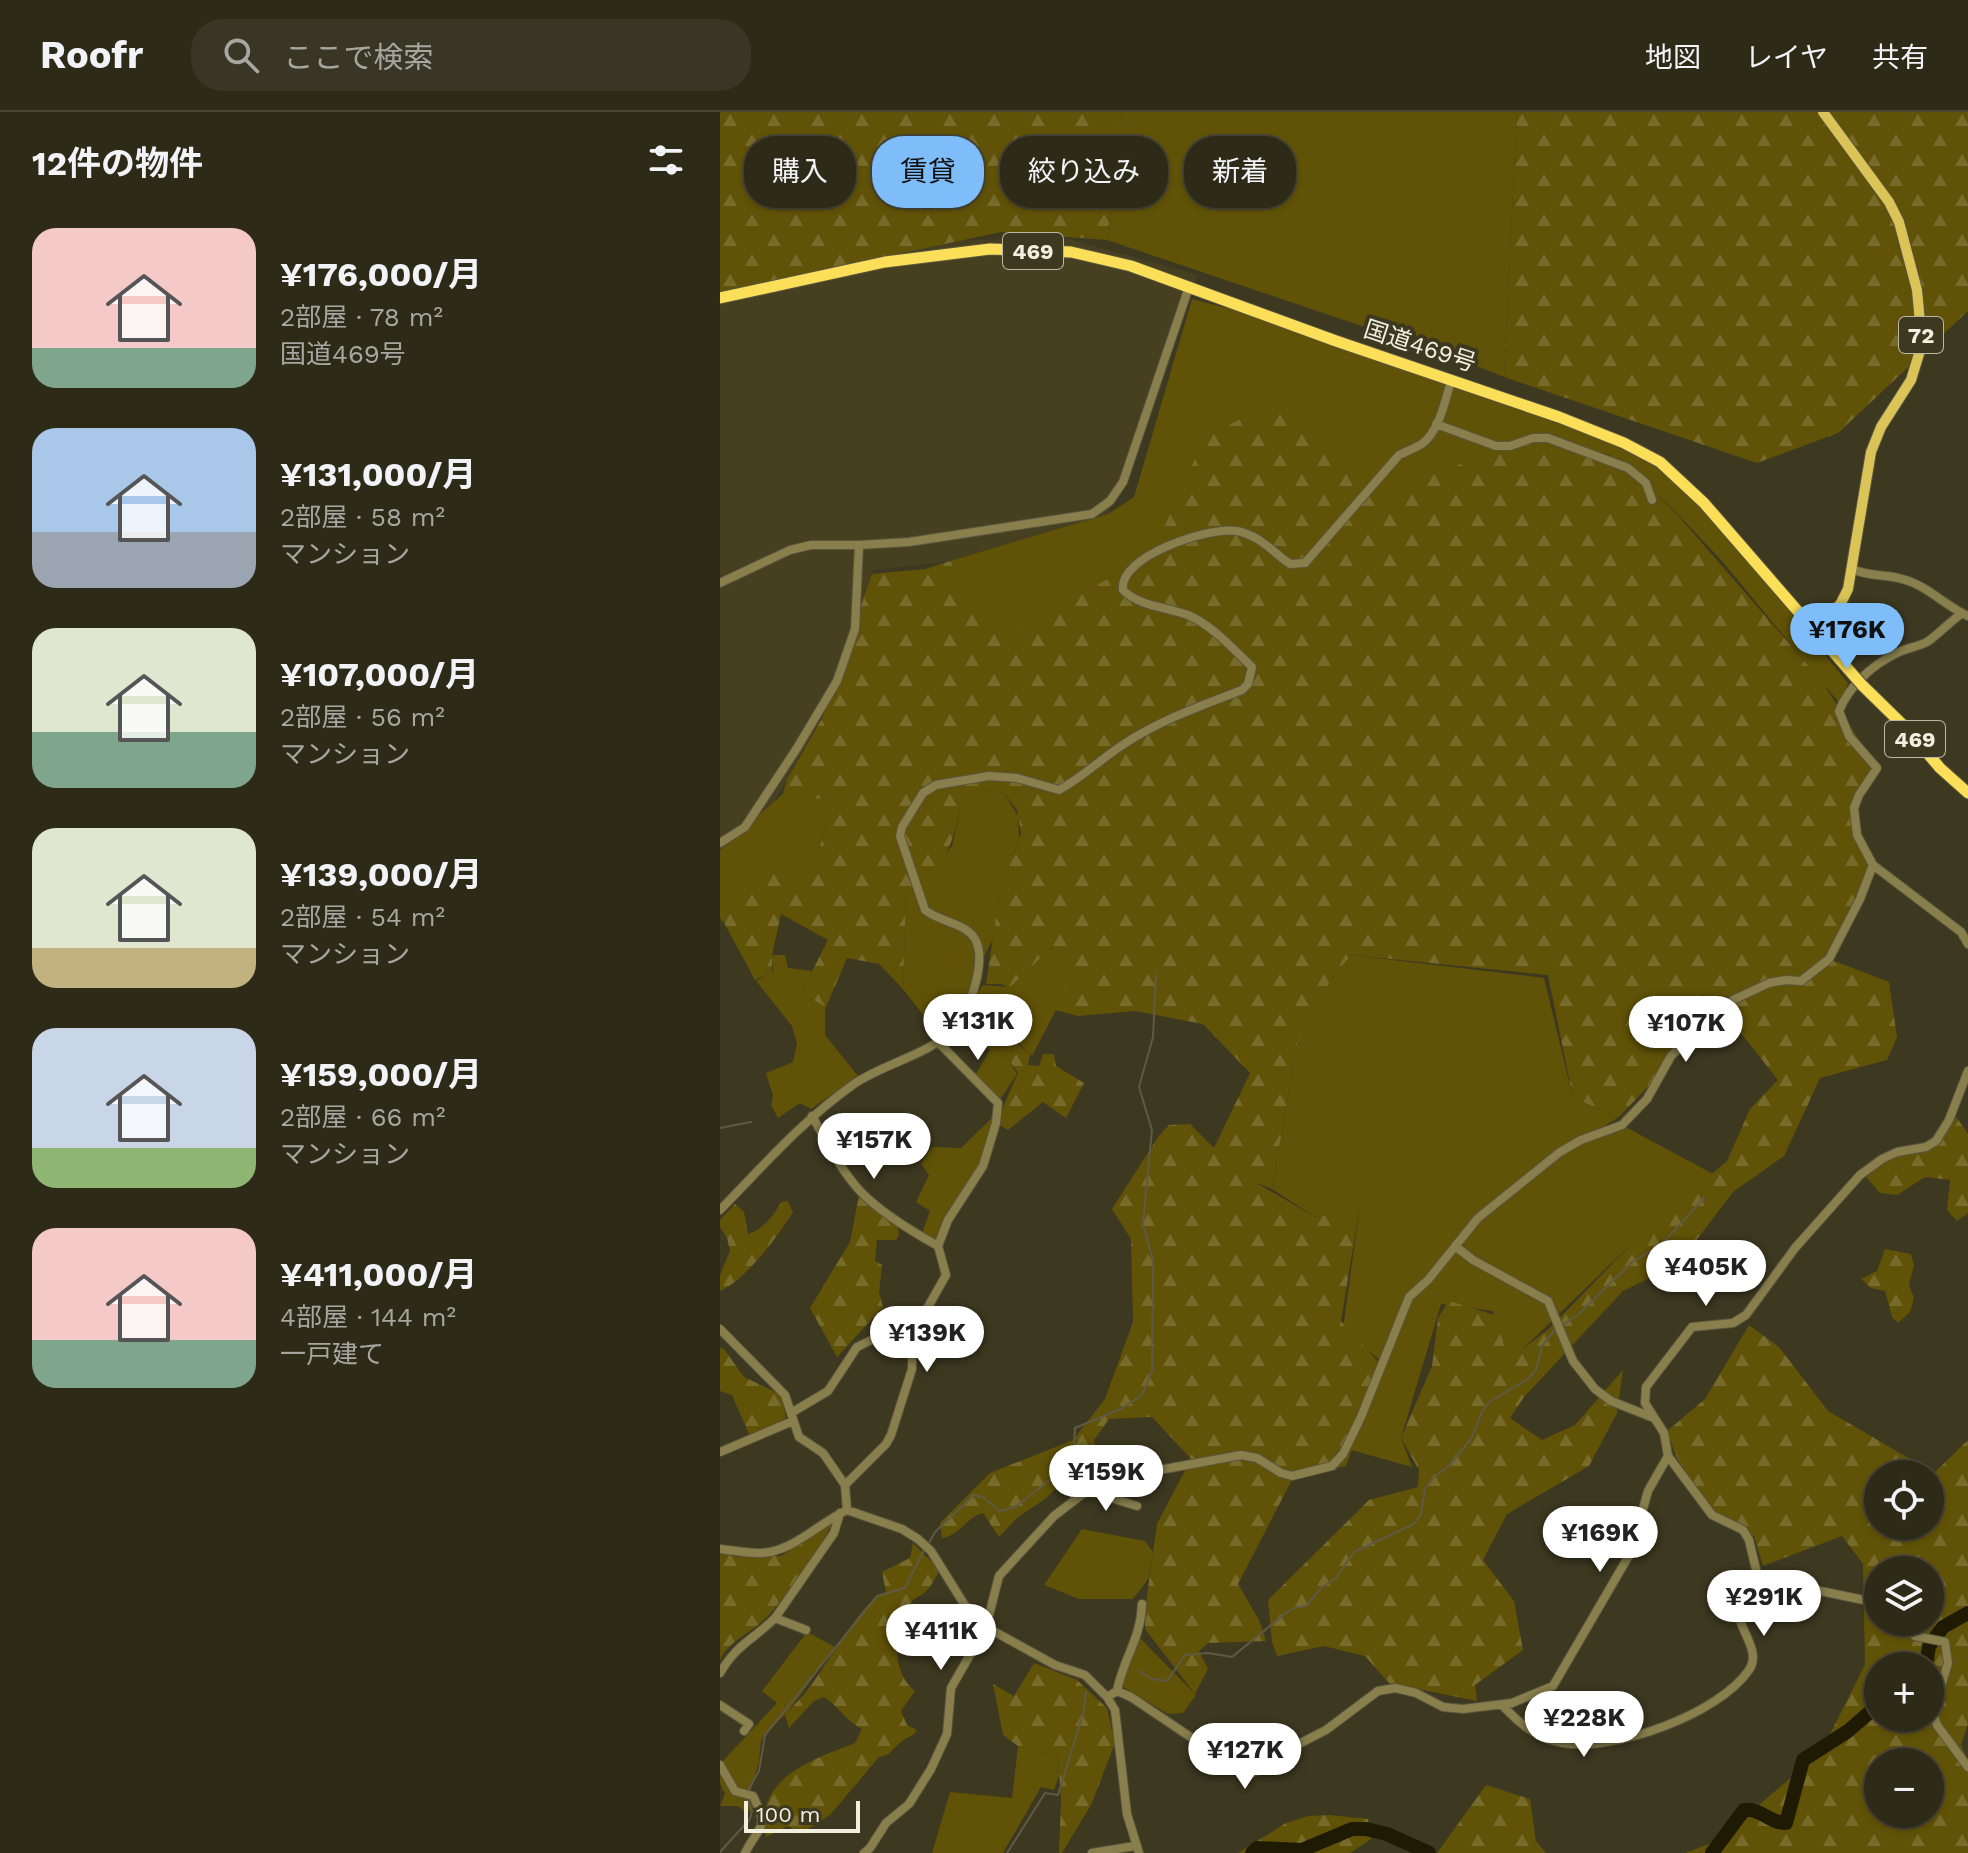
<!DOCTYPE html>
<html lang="ja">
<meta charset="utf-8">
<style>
body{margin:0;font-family:"Work Sans","Noto Sans JP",sans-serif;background:#3a3625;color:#f1f3f6;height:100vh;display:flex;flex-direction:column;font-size:30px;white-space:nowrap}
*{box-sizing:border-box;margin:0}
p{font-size:26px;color:#a7a7a2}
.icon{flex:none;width:44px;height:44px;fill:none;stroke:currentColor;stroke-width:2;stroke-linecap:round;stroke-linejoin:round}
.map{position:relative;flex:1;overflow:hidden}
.details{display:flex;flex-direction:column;background:#2e2a18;width:720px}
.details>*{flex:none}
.guide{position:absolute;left:24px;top:24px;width:760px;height:72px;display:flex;gap:16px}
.controls{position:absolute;left:1144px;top:1348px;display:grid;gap:16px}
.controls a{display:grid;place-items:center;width:80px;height:80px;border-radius:50%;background:#2e2a18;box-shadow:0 2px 6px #0004,0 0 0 2px #494637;font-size:40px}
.scale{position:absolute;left:24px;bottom:20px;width:116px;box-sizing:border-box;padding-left:8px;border:4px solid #f1efe0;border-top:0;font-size:22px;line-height:28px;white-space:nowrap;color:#f1efe0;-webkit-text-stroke:6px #3d3820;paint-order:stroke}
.price{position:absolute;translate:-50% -68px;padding:0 18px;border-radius:28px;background:#fff;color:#222;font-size:26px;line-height:52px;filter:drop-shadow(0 2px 4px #0008)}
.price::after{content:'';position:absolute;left:50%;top:48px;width:24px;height:18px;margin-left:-12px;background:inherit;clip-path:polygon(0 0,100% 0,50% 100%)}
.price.active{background:#7ebdf9;color:#111}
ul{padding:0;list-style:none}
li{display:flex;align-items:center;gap:24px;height:200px;padding:0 32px}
li span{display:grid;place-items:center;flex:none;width:224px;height:160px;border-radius:24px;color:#555}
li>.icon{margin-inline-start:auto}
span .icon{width:96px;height:96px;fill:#fffc;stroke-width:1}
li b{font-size:34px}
h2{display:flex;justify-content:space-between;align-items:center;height:96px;padding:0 32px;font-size:34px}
.pill{padding:0 28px;border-radius:32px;background:#2e2a18;box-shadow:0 2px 6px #0004,0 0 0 2px #494637;font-size:28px;line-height:72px}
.pill.active{background:#7ebdf9;color:#111}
header{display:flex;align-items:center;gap:48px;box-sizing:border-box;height:112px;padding:0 40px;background:#2e2a18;border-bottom:2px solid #494637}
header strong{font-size:38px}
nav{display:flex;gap:44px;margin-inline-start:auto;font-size:28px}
.search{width:560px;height:72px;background:#3a3625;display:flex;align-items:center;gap:20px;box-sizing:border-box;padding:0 28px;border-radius:32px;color:#a7a7a2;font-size:30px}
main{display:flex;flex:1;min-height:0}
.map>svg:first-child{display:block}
</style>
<header>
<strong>Roofr</strong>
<div class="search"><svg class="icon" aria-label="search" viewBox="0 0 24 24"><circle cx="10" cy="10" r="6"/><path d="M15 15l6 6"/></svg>ここで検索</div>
<nav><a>地図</a><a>レイヤ</a><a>共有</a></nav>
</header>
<main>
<section class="details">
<h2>12件の物件<svg class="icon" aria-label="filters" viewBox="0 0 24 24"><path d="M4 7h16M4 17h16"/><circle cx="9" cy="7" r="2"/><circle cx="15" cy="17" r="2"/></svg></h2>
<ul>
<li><span style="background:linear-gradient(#f6c9c9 75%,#7fa58c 0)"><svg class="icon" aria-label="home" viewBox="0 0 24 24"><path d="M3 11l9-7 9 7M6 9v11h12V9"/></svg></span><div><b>¥176,000/月</b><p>2部屋 · 78 m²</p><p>国道469号</p></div></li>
<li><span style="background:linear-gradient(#a9c7e8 65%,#9aa5b1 0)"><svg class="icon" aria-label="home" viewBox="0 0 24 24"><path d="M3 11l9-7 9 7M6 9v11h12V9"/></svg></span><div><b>¥131,000/月</b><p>2部屋 · 58 m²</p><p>マンション</p></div></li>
<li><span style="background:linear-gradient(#dfe7d0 65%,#7fa58c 0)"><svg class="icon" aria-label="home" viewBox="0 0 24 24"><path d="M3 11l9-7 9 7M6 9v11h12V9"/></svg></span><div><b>¥107,000/月</b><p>2部屋 · 56 m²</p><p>マンション</p></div></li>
<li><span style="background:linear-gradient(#dfe7d0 75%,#c2b280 0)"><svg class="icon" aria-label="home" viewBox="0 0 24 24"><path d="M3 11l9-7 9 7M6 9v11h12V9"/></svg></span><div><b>¥139,000/月</b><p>2部屋 · 54 m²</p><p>マンション</p></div></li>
<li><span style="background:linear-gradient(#c9d6e8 75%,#8fb573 0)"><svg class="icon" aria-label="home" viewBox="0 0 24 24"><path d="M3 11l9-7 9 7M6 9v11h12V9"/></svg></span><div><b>¥159,000/月</b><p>2部屋 · 66 m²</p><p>マンション</p></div></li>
<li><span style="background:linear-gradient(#f6c9c9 70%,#7fa58c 0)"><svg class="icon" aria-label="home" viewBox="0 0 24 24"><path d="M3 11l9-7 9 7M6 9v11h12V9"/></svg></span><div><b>¥411,000/月</b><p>4部屋 · 144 m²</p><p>一戸建て</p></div></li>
</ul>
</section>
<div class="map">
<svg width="1248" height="1741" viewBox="0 0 1248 1741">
<defs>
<pattern id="forest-firs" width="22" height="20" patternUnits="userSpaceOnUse" patternTransform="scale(2)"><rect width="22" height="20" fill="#605207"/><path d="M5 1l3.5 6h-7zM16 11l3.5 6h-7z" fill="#776b2b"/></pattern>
</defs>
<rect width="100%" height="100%" fill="#3d3820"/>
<path fill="#474020" d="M 349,127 L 478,163 L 388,402 L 230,449 L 153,458 L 124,570 L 26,738 L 0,743 L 0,169 L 224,128 Z"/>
<path fill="#605207" d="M 402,0 L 797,0 L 784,265 L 742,248 L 387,128 Z
M 472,187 L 566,211 L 908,333 L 975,382 L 1128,571 L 1121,593 L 1002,449 L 950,394 L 890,343 L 813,326 L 666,383 L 564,283 L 431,444 L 280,526 L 230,449 L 388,402 L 414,385 Z
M 265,679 L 284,681 L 298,704 L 299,727 L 280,779 L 273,827 L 253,865 L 247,888 L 232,912 L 215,918 L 183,877 L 186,783 L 198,774 L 232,734 L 242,689 Z
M 65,680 L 113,689 L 91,766 L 71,758 L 55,739 L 39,753 L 2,810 L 0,806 L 0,738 Z
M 332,835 L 360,842 L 338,894 L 312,944 L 254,887 L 263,873 L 288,875 Z
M 52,843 L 65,843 L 68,856 L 92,859 L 81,881 L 105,894 L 105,923 L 138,964 L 91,997 L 80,991 L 58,1006 L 51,993 L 53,984 L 46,961 L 73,950 L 77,932 L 72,914 L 36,869 L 53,860 Z
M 631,843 L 824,866 L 853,986 L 899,1005 L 862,1027 L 902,1013 L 995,1063 L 930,1114 L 781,1258 L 773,1199 L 721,1192 L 681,1326 L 692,1355 L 631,1338 L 663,1251 L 623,1217 L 639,1100 L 595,1105 L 552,1077 L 577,932 L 610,869 Z
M 282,935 L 297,962 L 277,992 L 254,965 L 270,938 Z
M 277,1001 L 265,1048 L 217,1132 L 201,1124 L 210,1099 L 196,1090 L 209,1063 L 201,1052 L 212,1035 L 241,1036 Z
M 362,1417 L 425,1429 L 433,1440 L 429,1466 L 413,1487 L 359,1487 L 324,1473 Z
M 87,1520 L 115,1535 L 67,1601 L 46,1620 L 41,1629 L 39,1650 L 30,1681 L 37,1692 L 33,1699 L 25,1700 L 18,1694 L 0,1694 L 5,1682 L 0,1671 L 0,1652 L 57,1591 L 42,1579 Z
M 420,1526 L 476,1583 L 463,1601 L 448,1602 L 403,1575 L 402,1566 Z
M 298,1634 L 338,1645 L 339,1663 L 334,1678 L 321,1675 L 283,1741 L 212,1741 L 230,1680 L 292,1686 Z"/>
<path fill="url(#forest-firs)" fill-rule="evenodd" d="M 0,0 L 402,0 L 387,128 L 281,120 L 0,180 Z
M 797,0 L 1248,0 L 1248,199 L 1118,321 L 1037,351 L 784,265 Z
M 564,283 L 666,382 L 783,335 L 828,326 L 908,356 L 955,400 L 1101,568 L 1157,656 C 1130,704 1129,709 1157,757 L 1092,865 L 1109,847 L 1169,870 L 1177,925 L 1167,948 L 1100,966 L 1064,1044 L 1013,1080 L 959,1151 L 903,1179 L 804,1285 L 790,1306 L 822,1328 L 855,1313 L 903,1258 L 897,1301 L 869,1354 L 787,1402 L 763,1448 L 794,1489 L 803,1538 L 755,1573 L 757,1589 L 669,1571 L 645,1544 L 604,1534 L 557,1544 L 552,1530 L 548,1488 L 649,1388 L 698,1375 L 699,1358 L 681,1326 L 712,1254 L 718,1206 L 729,1189 L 778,1204 L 787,1249 L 830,1216 L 921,1122 L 1007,1049 L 1030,997 L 1058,968 L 1002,897 L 899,1005 L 853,986 L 828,863 L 631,843 L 610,869 L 577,932 L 552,1077 L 535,1070 L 595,1105 L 639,1099 L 621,1209 L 662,1254 L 626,1354 L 574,1364 L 518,1472 L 539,1508 L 546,1529 L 488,1531 L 479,1539 L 488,1557 L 475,1582 L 425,1517 L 426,1491 L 437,1412 L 471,1347 L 432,1305 L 389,1307 L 374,1328 L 376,1339 L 325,1387 L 298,1405 L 279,1425 L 263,1401 C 247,1405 240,1423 222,1426 L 220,1411 L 270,1361 L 353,1328 L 385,1287 L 413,1210 L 411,1127 L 392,1097 L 438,1025 L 449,1013 L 470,1012 L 494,1036 L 530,961 L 483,912 L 415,899 L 358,904 L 335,898 L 359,842 L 332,835 L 289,876 L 282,872 L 266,872 L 280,779 L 301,721 L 297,698 L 284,681 L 265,679 L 242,689 C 231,737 228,752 186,783 L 183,877 L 159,852 L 127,846 L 106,895 L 81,881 L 108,828 L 61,802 L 52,843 L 52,861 L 35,868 L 2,807 L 39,753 L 55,738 L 71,758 L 91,765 L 113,689 L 63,681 L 67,668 L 103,605 L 152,462 L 205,457 L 230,449 L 280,525 L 431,444 L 484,327 Z
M 257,893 L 279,917 L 310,942 L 308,953 L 319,954 L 323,942 L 334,942 L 336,954 L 364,971 L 346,1006 L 323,990 L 288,1018 L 276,1011 L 298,961 L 281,936 L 270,938 L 239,918 Z
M 1235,1003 L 1248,1022 L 1248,1101 L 1237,1109 L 1227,1098 L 1230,1068 L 1205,1065 L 1177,1083 L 1160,1081 L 1146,1065 C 1153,1060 1159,1053 1167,1049 C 1199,1030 1213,1043 1235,1003 Z
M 139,1083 L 177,1108 L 179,1123 L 176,1128 L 157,1128 L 155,1149 L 162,1153 L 159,1180 L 163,1195 L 117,1245 L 90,1196 L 130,1130 Z
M 68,1089 L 73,1100 C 57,1125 27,1167 0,1179 L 0,1163 L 10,1139 L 7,1126 L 0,1115 L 0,1108 L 15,1092 L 24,1100 L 28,1122 C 43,1117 54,1104 61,1090 Z
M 1165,1137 L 1191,1142 L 1194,1153 L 1189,1173 L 1194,1186 L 1190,1200 L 1178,1211 L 1172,1205 L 1165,1179 L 1151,1176 L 1141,1167 L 1157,1159 Z
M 1029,1213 L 1059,1235 L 1108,1299 L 1214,1361 L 1248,1328 L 1248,1612 L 1241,1633 L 1248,1648 L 1248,1741 L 965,1741 L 997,1729 L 1101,1640 L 1145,1553 L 1143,1452 L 1122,1424 L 1043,1454 L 1034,1424 L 994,1404 L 956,1344 L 947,1319 L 985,1287 ZM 1158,1362 L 1210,1362 L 1210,1414 L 1158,1414 ZM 1158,1458 L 1210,1458 L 1210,1510 L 1158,1510 ZM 1158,1554 L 1210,1554 L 1210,1606 L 1158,1606 ZM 1158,1650 L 1210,1650 L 1210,1702 L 1158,1702 Z
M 0,1236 L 4,1237 L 24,1265 L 62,1283 L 66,1306 L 39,1321 L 29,1322 L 12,1283 L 0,1279 Z
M 112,1410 C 110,1424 58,1496 45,1507 C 29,1522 10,1528 0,1548 L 0,1441 L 61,1444 Z
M 193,1431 L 220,1458 C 216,1464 212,1474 206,1479 C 202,1484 194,1485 191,1491 C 175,1516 169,1559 195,1579 L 181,1599 L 187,1613 L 197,1618 C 192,1626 188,1624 181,1630 C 172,1637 172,1643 159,1645 L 110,1703 L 80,1722 L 68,1714 L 46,1725 C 33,1666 92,1648 135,1631 L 142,1617 C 127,1610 118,1594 104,1585 L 94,1589 L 69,1616 L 65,1603 C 75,1592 86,1581 94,1569 C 109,1549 144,1486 166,1480 L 162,1460 L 190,1446 Z
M 314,1551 L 357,1568 L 387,1596 L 395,1631 L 371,1693 L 342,1741 L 339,1741 L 341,1688 L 338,1645 L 298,1634 L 283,1623 L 273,1572 L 294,1584 Z
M 766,1673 L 810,1687 L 816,1729 L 826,1741 L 717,1741 Z
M 609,1703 L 648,1707 L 651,1727 L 630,1741 L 518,1741 L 566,1711 L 588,1704 Z"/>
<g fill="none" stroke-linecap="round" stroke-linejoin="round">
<path stroke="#5e5a46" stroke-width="2" d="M 0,1016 L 31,1010
M 840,1215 L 858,1203 L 912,1150 L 941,1133 L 984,1086
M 209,1431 L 215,1420 L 254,1383 L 263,1385 L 279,1399 L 295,1395 L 353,1350 L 355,1316 L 401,1297 L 422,1283 L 432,1259 L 433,1149 L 423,1111 L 432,1018 L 419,975 L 433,925 L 436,863
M 418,1559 L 432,1567 L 447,1569 L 465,1543 L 488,1541 L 512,1545 L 567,1500 L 574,1496 L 586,1494 L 601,1476 L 616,1466 L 634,1440 L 694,1412 L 701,1402 L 705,1377 L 714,1365 L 728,1355 L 751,1327 L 762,1300 L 769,1290 L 808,1267 L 816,1258 L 822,1234 L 835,1218
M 27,1680 L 39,1659 L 45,1623 L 157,1484 L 185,1476 L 205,1436
M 0,1740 L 30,1707 L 32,1699 L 26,1686
M 287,1741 L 325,1681 L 338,1683 L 363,1602 L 366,1580"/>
<path stroke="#1f1a04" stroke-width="14" d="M 1206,1554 L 1209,1534 L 1223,1515 L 1248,1501
M 532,1741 L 537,1736 L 582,1738 L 632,1717 L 646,1717 L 667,1722 L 709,1741
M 992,1741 L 1024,1698 C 1041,1696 1049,1711 1066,1711 L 1083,1648 L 1128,1619 L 1158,1593"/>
<defs>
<path id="minor" d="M 716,312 L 776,334 L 790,334 L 813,326 L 828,326 L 908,356 L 926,371 L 932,388
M 1132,457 C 1150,465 1165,462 1182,467 C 1207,473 1225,494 1248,504
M 0,471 L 70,438 L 91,433 L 139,433 L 189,430 L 372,402 L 390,389 L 403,370 L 469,175
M 1241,502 C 1232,508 1214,526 1207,530 C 1197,535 1186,536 1177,541 C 1152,553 1129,574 1119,599 L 1129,624 L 1157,656 L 1139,683 L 1134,696 L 1137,723 L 1153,753 L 1241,820 L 1248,832
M 0,731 L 25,715 L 77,636 L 117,569 L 135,517 L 139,433
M 92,1004 C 107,1030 120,1057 140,1079 C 161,1101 191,1119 218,1134
M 0,1098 C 43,1054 83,1008 134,972 C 165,951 209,943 235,916 C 250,899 266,850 256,829 C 248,811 219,810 205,798 L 180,724 L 182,715 L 203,681 L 216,673 L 269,664 L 297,666 L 339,678 C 361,666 380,648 401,634 C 438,609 480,594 522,578 L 528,572 L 532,555 C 514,538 492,513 468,503 C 447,495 420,495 403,478 C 398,444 490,414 517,419 C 541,424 551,439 570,452 L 585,451 L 679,343 C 687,339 696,336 703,331 C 720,318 725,287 732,267
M 735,1134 L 753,1148 L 828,1189 L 853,1249 L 875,1277 L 891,1289 L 934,1306
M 0,1217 L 65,1283 L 79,1325 L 103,1341 L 125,1373 L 127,1398
M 71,1301 L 108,1279 L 137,1235 L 193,1208
M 0,1340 L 73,1309
M 948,1344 L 992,1403 L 1023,1418 L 1029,1428 L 1038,1466
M 125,1373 L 166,1332 L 171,1323 L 192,1257 L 193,1208 L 208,1195 L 226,1163 L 218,1134 L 228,1108 L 263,1054 L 276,1011 L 278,991 L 218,930
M 366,1378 L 417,1394
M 0,1437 C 12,1438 25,1441 37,1441 C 71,1442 97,1412 127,1398 L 182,1417 L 198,1427 L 211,1439 L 244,1492 L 266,1515 L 335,1553 L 365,1563 L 387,1585 L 395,1598 L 407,1702 L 419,1741
M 55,1506 L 86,1518
M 1180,1510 L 1195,1524 L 1225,1530 L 1228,1551 L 1213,1601 L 1217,1613 L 1248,1655
M 0,1561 C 17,1532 33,1528 55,1506 L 114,1421 L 120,1401
M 397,1579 C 403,1547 421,1527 422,1492
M 387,1585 L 397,1579 L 411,1585 L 527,1663 L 550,1654 L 575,1634 L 606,1618 L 658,1579 L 675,1576 L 696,1581 L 723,1595 L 743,1597 L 792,1591 L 833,1574 L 911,1440 L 928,1379 L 948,1344 L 944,1321 L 925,1291 L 926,1275 L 972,1215 L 1013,1211 L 1026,1203 L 1075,1136 L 1140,1063 L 1162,1047 L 1177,1040 L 1206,1035 L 1216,1029 L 1229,1008 L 1248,959
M 0,1593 L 29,1612 L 24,1619
M 782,1593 C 799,1611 817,1627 843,1631 C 894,1640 999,1602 1029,1558 C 1045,1535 1006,1508 1021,1483 C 1025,1476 1033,1471 1038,1466 L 1158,1491
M 0,1653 L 15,1679 L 33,1684 C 50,1718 39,1713 25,1741
M 144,1741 L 150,1736 L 166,1711 L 189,1692 L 211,1657 L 227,1622 L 231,1576 L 266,1515 L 279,1464 L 334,1404 L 394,1358 L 434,1359 L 521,1343 L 537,1346 L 561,1361 L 572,1364 L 612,1354 L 623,1342 L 641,1305 L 689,1185 L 708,1168 L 758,1106 L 840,1040 L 861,1028 L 902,1013 L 927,987 L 951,944 L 991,906 L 1013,888 L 1049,871 L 1066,868 L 1081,869 L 1109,847 L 1140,787 L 1153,753
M 372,1741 L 415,1734"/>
<path id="major" d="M 1095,520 L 1121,491 L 1128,477 L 1151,340 L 1161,315 L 1191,268 L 1202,232 L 1197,178 L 1179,110 L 1169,90 L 1103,0"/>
<path id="highway" d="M 0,186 L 165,150 L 270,137 L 351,140 L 411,154 L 616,229 L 839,305 L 904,331 L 940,350 L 984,391 L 1128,557
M 1142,573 L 1187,617 L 1220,656 L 1248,681"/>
</defs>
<use href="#minor" stroke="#5a553f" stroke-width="10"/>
<use href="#major" stroke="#5a553f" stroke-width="12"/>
<use href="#highway" stroke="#5a553f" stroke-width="13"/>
<use href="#minor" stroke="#897f4d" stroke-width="8"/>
<use href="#major" stroke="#dac457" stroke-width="10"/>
<use href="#highway" stroke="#fbdf58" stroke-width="11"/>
<defs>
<path id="highway-bridge" d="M 1128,557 L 1142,573"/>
</defs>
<use href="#highway-bridge" stroke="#5a553f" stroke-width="13" stroke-linecap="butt"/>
<use href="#highway-bridge" stroke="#fbdf58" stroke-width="11"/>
</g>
<g text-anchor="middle" stroke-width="8" stroke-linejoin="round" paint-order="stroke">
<g fill="#3d3820" stroke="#bbb8a6" stroke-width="2">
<rect x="283" y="121" width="60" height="36" rx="6"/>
<rect x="1179" y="205" width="44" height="36" rx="6"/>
<rect x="1165" y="609" width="60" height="36" rx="6"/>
</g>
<g font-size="22" font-weight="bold" fill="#f1efe0">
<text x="313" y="147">469</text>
<text x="1201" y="231">72</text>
<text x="1195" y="635">469</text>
</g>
<g font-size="24" fill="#f1efe0" stroke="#3d3820">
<text transform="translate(700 234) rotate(18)" y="8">国道469号</text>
</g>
</g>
</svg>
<div class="controls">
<a><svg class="icon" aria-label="locate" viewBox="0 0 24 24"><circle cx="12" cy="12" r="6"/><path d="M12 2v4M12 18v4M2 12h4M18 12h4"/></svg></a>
<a><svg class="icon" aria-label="layers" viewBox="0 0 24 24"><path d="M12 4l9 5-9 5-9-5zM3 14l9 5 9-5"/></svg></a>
<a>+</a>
<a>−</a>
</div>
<div class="scale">100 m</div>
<b class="price active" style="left:1127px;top:559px">¥176K</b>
<b class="price" style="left:258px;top:950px">¥131K</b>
<b class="price" style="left:966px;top:952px">¥107K</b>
<b class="price" style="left:154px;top:1069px">¥157K</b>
<b class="price" style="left:986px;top:1196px">¥405K</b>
<b class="price" style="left:207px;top:1262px">¥139K</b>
<b class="price" style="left:386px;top:1401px">¥159K</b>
<b class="price" style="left:880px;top:1462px">¥169K</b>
<b class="price" style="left:1044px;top:1526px">¥291K</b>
<b class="price" style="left:221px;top:1560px">¥411K</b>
<b class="price" style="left:864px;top:1647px">¥228K</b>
<b class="price" style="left:525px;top:1679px">¥127K</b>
<div class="guide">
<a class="pill">購入</a>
<a class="pill active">賃貸</a>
<a class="pill">絞り込み</a>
<a class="pill">新着</a>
</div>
</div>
</main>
